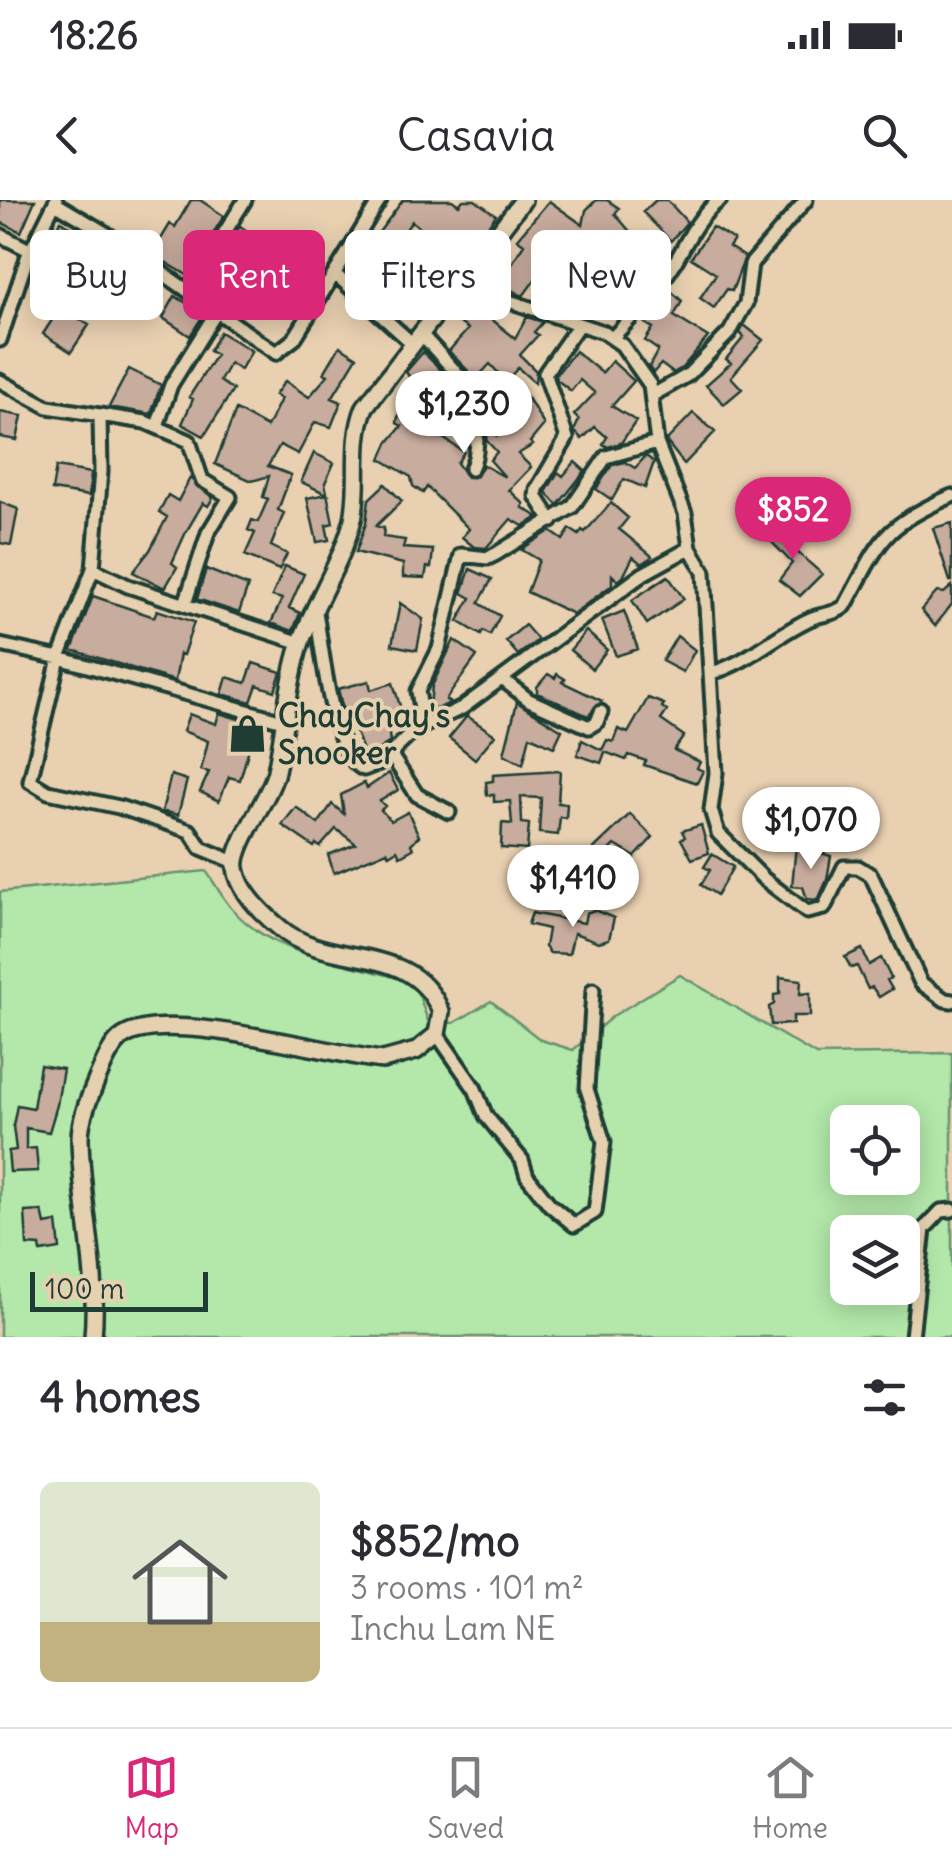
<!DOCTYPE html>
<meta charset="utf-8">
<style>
body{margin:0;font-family:Delius,sans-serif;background:#f2f2f3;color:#2b2b33;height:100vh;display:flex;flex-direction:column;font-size:38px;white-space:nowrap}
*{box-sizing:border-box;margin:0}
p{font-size:32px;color:#7c7c81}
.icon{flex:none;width:55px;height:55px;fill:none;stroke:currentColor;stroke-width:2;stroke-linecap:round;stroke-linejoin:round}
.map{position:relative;height:1137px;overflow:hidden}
.side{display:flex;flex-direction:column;background:#fff;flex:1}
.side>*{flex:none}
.hud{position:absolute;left:30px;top:30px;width:892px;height:90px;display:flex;gap:20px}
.fabs{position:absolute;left:830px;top:905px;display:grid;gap:20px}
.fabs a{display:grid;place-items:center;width:90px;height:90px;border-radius:15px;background:#fff;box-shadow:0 5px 25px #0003;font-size:50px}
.scale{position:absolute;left:30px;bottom:25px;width:178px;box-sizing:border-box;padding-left:10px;border:5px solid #1f3d34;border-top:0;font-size:28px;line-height:35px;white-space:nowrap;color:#1f3d34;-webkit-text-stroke:8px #e5d1af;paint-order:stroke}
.price{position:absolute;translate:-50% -85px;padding:0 22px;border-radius:35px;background:#fff;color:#222;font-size:32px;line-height:65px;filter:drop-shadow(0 2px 5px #0008)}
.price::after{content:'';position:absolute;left:50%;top:60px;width:30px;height:22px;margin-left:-15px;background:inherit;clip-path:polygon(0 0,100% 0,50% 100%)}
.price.selected{background:#db2777;color:#fff}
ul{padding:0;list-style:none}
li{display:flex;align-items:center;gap:30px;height:250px;padding:0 40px}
li span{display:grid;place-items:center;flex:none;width:280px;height:200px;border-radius:15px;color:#555}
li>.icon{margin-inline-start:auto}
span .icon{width:120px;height:120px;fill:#fffc;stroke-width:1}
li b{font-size:42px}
h2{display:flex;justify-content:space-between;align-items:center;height:120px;padding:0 40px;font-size:42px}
.chip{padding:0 35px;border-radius:15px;background:#fff;box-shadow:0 5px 25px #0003;font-size:35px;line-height:90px}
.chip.selected{background:#db2777;color:#fff}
.status{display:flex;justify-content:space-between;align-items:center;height:70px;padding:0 50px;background:#fff;direction:ltr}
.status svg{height:28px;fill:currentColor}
header{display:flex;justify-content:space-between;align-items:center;height:130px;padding:0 40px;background:#fff;font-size:45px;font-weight:600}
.dock{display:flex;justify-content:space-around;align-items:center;height:140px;border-top:2px solid #e1e1e2;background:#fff;font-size:28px;color:#7c7c81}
.dock a{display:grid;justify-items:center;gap:5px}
.dock .selected{color:#db2777}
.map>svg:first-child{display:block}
</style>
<div class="status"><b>18:26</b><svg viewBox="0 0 49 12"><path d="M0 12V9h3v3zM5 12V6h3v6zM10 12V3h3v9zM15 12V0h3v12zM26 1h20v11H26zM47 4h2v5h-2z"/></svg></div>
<header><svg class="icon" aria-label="back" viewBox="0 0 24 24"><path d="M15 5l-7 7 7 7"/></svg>Casavia<svg class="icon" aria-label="search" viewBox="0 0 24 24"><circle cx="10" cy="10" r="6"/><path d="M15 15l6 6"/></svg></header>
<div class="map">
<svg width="952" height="1137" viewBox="0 0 952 1137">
<rect width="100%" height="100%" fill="#e9d0b1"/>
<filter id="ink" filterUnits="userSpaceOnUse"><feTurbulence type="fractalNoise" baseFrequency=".01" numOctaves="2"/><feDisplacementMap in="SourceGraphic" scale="20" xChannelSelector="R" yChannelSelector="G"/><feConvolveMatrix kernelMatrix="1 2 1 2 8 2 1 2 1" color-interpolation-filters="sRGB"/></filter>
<g filter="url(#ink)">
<path fill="#b3e8aa" stroke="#69926f" stroke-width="2.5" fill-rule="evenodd" d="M 206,671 C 215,683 222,698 232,709 C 280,763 353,760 415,784 L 428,821 L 454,823 L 491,801 L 541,840 L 573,850 L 613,816 L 680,775 L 816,855 L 952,853 L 952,1137 L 0,1137 L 0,692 ZM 848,922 L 902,922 L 902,978 L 848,978 ZM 848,1032 L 902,1032 L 902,1088 L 848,1088 Z"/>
<path fill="#c8ac9d" stroke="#1f3d34" stroke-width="2.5" d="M 0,0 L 35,0 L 21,32 L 0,22 Z
M 191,0 L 200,0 L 224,16 L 187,75 L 152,54 L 170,24 L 175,27 Z
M 403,0 L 452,0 L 459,5 L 463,0 L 475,0 L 496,15 L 468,53 L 439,30 L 431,38 L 412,21 L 372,77 L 357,68 L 356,63 Z
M 596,0 L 607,0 L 619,8 L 615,14 L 634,36 L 658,50 L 646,71 L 626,59 L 629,54 L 604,31 L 601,35 L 598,32 L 579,61 L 592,72 L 584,81 L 553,55 L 523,96 L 481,74 L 492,59 L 508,70 L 524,44 L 517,39 L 549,1 L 583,25 L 586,10 Z
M 656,0 L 667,0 L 687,22 L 671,41 L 643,12 Z
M 61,21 L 89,39 L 71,66 L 43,48 Z
M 240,26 L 316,78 L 299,104 L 286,96 L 291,85 L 277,74 L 263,65 L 258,74 L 232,58 L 237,52 L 231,40 Z
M 712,27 L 734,40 L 729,47 L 745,57 L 732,91 L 727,89 L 714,108 L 700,98 L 716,74 L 691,58 Z
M 418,46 L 430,57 L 422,67 L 431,75 L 416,91 L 400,74 Z
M 220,58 L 236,67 L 222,92 L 212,86 L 210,90 L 203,85 Z
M 43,89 L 53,96 L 50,100 L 89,125 L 71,152 L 43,134 L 54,117 L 34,103 Z
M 672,92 L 682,101 L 674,116 L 708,137 L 682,168 L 673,173 L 661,164 L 653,173 L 649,167 L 658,150 L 645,141 L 653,128 L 645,123 L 658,103 L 662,106 Z
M 175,96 L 204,114 L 190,136 L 163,118 Z
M 479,100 L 494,113 L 490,118 L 515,138 L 527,117 L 543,122 L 534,132 L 538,135 L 520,155 L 536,171 L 535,183 L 518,168 L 506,181 L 490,164 L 476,179 L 449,151 L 468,129 L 461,124 Z
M 744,125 L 763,140 L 731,177 L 742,189 L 724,204 L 706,185 L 731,163 L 726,159 L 744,137 L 740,133 Z
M 220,132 L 252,151 L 240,170 L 230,163 L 220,181 L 233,190 L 204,236 L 182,224 L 193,199 L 189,197 L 216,155 L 209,151 Z
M 340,146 L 357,157 L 332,198 L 341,202 L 331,227 L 315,222 L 298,254 L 280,245 L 268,266 L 291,275 L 278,310 L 284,313 L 271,346 L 287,354 L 279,370 L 245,355 L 255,333 L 248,330 L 252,320 L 258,322 L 268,299 L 263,297 L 269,276 L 252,281 L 215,264 L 236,210 L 267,227 L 281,199 L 275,195 L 285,181 L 309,197 L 328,175 L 324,173 Z
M 575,151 L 602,173 L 612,161 L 634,181 L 612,206 L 636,221 L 621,243 L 608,247 L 603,244 L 607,237 L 595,227 L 582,239 L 574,231 L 579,220 L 574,215 L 595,193 L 580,180 L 571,191 L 557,180 L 556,175 Z
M 423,152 L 446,175 L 440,180 L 461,202 L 467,198 L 478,210 L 466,234 L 440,208 L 425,226 L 464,252 L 457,263 L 467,277 L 477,276 L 483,265 L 505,277 L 490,260 L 497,252 L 486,240 L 490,228 L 497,236 L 519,218 L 497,205 L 508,185 L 528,198 L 544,225 L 530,242 L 533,245 L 518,254 L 531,267 L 509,290 L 524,304 L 522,307 L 538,317 L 523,326 L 511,319 L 486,348 L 474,347 L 462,337 L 469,329 L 427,287 L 423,293 L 413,286 L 411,277 L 381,259 L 388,243 L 402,226 L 397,223 L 398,217 L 407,206 L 413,203 L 433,210 L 406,172 Z
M 129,169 L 161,185 L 151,214 L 109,207 Z
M 0,212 L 22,216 L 17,240 L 0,237 Z
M 693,213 L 715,232 L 684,264 L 666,241 Z
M 314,253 L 334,263 L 325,283 L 333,323 L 326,325 L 329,340 L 317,342 L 307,298 L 327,294 L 301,282 Z
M 646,256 L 654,262 L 645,288 L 624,279 L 612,300 L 596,289 L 612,265 L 625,262 L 635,268 Z
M 575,262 L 585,271 L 558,305 L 546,292 L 558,272 L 563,276 Z
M 56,267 L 91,273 L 89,296 L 52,290 Z
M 190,278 L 213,298 L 208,306 L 203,303 L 186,332 L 172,363 L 177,367 L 165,388 L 133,372 L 150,350 L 167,317 L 159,312 L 168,295 L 178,301 Z
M 385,284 L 402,301 L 376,326 L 384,328 L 383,337 L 405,340 L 403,348 L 433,350 L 431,368 L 427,367 L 425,378 L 403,377 L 403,364 L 356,352 L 366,323 L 369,299 Z
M 0,302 L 18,309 L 11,345 L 0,343 Z
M 611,303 L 628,318 L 619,329 L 652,356 L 648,360 L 642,364 L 633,357 L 623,377 L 618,381 L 612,375 L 612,385 L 573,414 L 527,392 L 539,360 L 522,350 L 525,347 L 550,331 L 563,340 L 570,329 L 579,335 L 582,330 L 585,332 Z
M 777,321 L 794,338 L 788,344 L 822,374 L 800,396 L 779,380 L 792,363 L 764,334 Z
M 952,323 L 952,381 L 950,381 L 933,328 Z
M 285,366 L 304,374 L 289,408 L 300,413 L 293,431 L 271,423 L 282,399 L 272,396 Z
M 206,369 L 248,386 L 239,413 L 197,399 Z
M 470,369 L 492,379 L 479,403 L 500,416 L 490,435 L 483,431 L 481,435 L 458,421 L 471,398 L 462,393 Z
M 668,376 L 684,399 L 647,424 L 632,400 Z
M 952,386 L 952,404 L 935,426 L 921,410 L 937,392 L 944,393 Z
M 93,396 L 154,417 L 157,410 L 194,422 L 183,455 L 180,454 L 175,481 L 72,450 Z
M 400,403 L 423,419 L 417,450 L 392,445 Z
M 624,411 L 638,449 L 616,456 L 602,420 Z
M 525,425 L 538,440 L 518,455 L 506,441 Z
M 586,431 L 607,450 L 592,469 L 570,450 Z
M 677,436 L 695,450 L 683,472 L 662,461 Z
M 454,440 L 477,456 L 449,495 L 446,500 L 450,503 L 437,509 L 430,506 L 432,486 Z
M 253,463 L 281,472 L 275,491 L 257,485 L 251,502 L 222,494 L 227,477 L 246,483 Z
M 548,474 L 555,478 L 557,474 L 565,479 L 562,482 L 602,501 L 588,516 L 537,493 L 537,487 Z
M 369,481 L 371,490 L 393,483 L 404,519 L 388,526 L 390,542 L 366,558 L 351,520 L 346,522 L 338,489 Z
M 648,498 L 664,504 L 662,507 L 667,511 L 661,520 L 684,536 L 674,550 L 700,562 L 697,568 L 703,571 L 697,583 L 644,565 L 646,561 L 629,555 L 626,560 L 605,552 L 601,563 L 577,555 L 582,540 L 602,550 L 607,540 L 613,542 L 618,529 L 628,533 Z
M 517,502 L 562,530 L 554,547 L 530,536 L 523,564 L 504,554 Z
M 219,513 L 256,524 L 240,580 L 229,577 L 219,601 L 200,592 L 209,572 L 201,570 L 208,541 L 183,531 L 189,514 L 216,524 Z
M 467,516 L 495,535 L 475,559 L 449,538 Z
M 560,571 L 558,603 L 567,604 L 566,618 L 560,617 L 558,635 L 539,633 L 541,598 L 521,597 L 522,623 L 529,624 L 527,650 L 501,648 L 502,623 L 512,624 L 510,601 L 494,602 L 494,595 L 487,595 L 486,582 L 493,581 L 493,575 Z
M 389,573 L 398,590 L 380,601 L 385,606 L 381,610 L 391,621 L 408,612 L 419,636 L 411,644 L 413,649 L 400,656 L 397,650 L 389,655 L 387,651 L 334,673 L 328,655 L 356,644 L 336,629 L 320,647 L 316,644 L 314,647 L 282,625 L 296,607 L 318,624 L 332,604 L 344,614 L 341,595 L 364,583 L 367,588 Z
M 171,575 L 187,580 L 178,615 L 162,611 Z
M 630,614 L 653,637 L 635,657 L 615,645 L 596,664 L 587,655 Z
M 701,625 L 709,653 L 692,659 L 681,639 L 685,637 L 682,631 Z
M 796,645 L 831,656 L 827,680 L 818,700 L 807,699 L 803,687 L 792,686 Z
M 712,654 L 733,667 L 717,695 L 701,685 L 710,670 L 704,667 Z
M 594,710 L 614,718 L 609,739 L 599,742 L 574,733 L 569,754 L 550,753 L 545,747 L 548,729 L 528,724 L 532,713 L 584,723 L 586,713 Z
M 862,749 L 869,765 L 881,758 L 891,778 L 887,780 L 892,789 L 879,797 L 872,787 L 868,789 L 857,766 L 851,768 L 845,757 Z
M 780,777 L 801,780 L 800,794 L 810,793 L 810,816 L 793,816 L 793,824 L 771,825 L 769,807 L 774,804 L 774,795 L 780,794 Z
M 40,865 L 63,869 L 57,905 L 49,932 L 26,928 L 26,949 L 36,948 L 38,971 L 10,972 L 8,951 L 16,950 L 13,926 L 17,905 L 33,908 Z
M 42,1011 L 45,1024 L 57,1022 L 60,1049 L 41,1052 L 40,1046 L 27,1045 L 25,1012 Z"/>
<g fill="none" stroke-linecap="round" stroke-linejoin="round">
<defs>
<path id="minor" d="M 55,3 L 107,34 L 276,153 L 294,139 L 380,0
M 0,35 L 31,51
M 336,75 L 413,144
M 464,75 L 509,101 L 603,132 L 622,145 L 650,185 L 657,243 L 685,313 L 690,348 L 704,372 L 716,573 L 711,610 L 718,633 L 764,679 L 807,712 L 824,708 L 844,667 L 858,667 L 871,675 L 921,783 L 945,800 L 952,801
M 188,91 L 245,0
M 420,133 L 487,206 C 488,218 482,219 479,229 C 474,242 480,250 471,269
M 613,137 C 635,114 657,91 674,64 C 688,40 697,17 720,0
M 0,140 L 27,58 L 56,0
M 0,181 L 48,207 L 145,222 L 189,241 L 202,280 L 230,297 L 208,333 L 185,404
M 653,195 L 688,175 L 730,132 L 746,103 L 751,64 L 806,0
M 100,217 L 101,271 L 93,369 L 59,458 L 30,581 L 48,592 L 119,607 L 190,631 L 201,648 L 235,662
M 157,226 L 171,185 L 217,111
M 552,321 L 536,296 L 537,289 L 567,238 L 545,173 L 577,127
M 93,369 L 128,386 L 301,443
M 316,412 C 322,446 332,558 364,569 L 382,562 L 415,530 L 462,508 L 643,374 L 690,348
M 0,445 L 59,458 L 283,521
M 711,473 C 748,463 774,436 808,420 C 821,413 833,416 845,406 C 881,341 880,327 952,296
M 502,479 L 529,500 L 589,527 L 597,522 L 601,512
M 424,526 L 418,491 L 439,449 L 461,355 L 488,358 L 496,354 L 572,307 L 606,257 L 657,243
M 390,554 L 417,595 L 449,612
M 437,834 L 475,889 L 486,916 L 522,960 L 527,976 L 550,1005 L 574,1025 L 595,1012 L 604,942 L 587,889 L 593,790
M 912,1137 L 924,1029 L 941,1011 L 952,1010"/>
<path id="secondary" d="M 93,1137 C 99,1070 81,1005 80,938 C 80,919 90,896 97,879 C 103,866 109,849 120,839 C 158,805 330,855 383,860 L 416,851 L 437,834 L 441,812 C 412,740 329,770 280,728 C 263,714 239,691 236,668 C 232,646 271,597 276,571 C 285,529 287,486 300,445 C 314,402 342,363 353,319 C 361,281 350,243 365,207 L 523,0"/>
</defs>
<use href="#minor" stroke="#1f3d34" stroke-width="19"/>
<use href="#secondary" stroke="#1f3d34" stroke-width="22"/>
<use href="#minor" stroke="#e5d1af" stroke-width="11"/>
<use href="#secondary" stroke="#e5d1af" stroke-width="15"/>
</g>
</g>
<defs>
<symbol id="shop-bare" viewBox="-9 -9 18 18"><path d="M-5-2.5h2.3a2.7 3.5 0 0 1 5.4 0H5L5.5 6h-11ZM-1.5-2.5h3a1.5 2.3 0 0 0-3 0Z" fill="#1f3d34" stroke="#e5d1af" stroke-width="2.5" paint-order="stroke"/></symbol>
</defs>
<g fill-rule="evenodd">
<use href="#shop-bare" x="220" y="506" width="55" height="55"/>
</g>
<g text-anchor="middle" stroke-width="8" stroke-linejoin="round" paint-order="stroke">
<g font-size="32" font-weight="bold" fill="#1f3d34" stroke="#e5d1af" text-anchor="start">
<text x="278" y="527">ChayChay's<tspan x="278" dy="37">Snooker</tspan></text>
</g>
</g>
</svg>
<div class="fabs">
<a><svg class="icon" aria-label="locate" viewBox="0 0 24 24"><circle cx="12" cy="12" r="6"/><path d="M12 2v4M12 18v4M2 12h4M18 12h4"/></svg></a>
<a><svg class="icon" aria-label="layers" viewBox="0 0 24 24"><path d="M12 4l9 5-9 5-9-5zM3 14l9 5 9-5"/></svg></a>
</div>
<div class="scale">100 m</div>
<b class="price" style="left:464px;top:256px">$1,230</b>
<b class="price selected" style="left:793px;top:362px">$852</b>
<b class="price" style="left:811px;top:672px">$1,070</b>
<b class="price" style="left:573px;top:730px">$1,410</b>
<div class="hud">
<a class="chip">Buy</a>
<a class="chip selected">Rent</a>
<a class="chip">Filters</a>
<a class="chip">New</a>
</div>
</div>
<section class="side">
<h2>4 homes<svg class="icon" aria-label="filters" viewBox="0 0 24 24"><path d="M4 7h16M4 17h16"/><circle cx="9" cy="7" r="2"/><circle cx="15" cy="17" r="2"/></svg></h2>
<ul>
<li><span style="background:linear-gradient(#dfe7d0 70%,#c2b280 0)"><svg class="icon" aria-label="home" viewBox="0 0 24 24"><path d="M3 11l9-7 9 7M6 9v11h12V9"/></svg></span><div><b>$852/mo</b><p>3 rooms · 101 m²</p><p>Inchu Lam NE</p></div></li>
</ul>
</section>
<nav class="dock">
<a class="selected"><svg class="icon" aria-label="map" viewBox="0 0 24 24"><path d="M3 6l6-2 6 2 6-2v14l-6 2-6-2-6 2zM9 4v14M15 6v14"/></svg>Map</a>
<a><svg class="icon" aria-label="saved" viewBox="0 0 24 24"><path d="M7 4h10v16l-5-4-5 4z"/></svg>Saved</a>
<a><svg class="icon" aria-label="home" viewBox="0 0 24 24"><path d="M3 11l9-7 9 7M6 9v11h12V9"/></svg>Home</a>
</nav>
